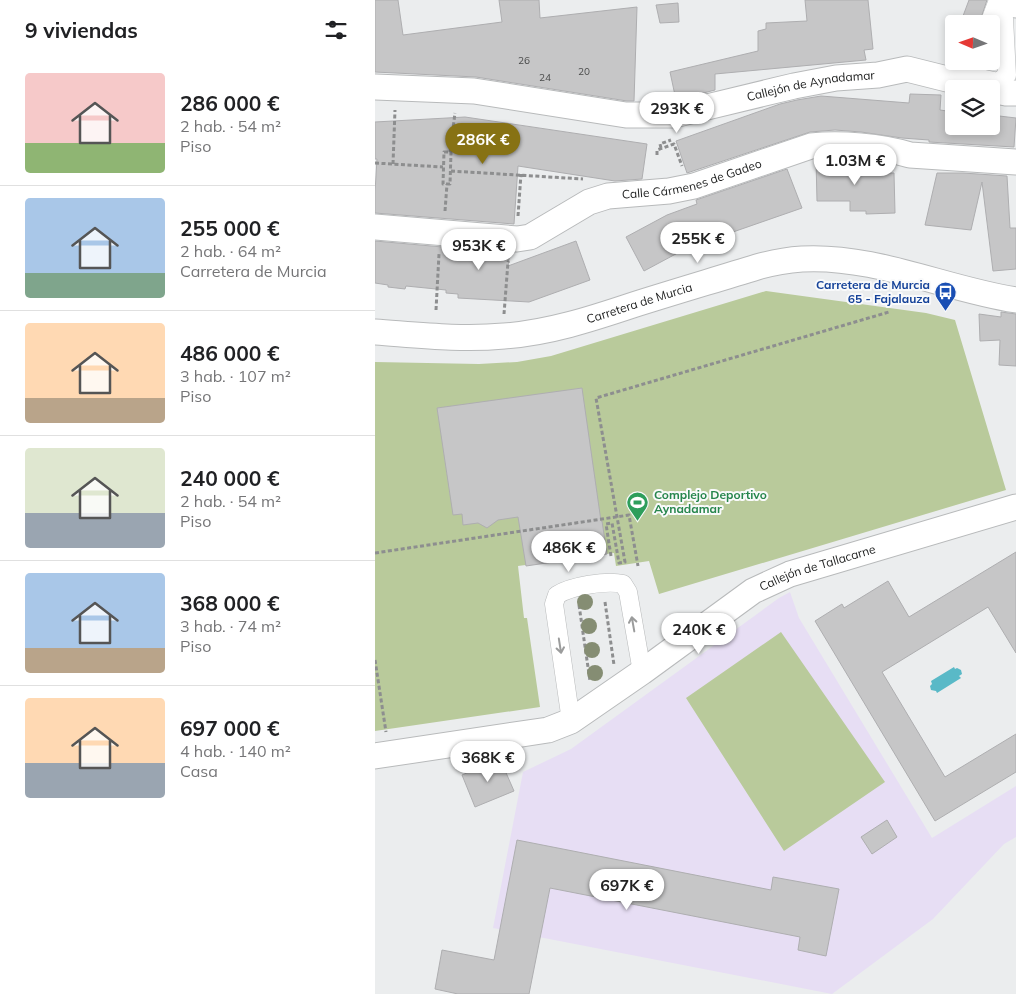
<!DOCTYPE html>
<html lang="es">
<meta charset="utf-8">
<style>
body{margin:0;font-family:Mulish,sans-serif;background:#f6f6f6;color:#202124;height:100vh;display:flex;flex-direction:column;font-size:19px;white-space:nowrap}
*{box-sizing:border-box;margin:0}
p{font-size:16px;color:#757577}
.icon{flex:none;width:28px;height:28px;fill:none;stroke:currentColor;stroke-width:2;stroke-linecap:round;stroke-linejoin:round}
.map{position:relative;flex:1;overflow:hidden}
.panel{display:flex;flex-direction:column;background:#fff;width:375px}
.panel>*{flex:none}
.needle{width:32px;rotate:272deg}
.buttons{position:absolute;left:570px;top:15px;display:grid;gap:10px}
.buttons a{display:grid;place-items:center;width:55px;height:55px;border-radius:5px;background:#fff;box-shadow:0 2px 8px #0003;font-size:25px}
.price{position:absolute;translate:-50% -42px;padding:0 11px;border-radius:18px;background:#fff;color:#222;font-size:16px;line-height:32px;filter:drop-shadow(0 1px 2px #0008)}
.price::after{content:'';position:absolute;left:50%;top:30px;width:15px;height:11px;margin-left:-8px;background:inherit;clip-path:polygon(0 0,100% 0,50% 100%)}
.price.selected{background:#877214;color:#fff}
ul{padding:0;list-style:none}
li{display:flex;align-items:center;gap:15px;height:125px;padding:0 25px}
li+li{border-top:1px solid #e0e0e0}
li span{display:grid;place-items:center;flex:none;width:140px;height:100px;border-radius:5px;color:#555}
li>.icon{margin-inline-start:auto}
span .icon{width:60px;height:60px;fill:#fffc;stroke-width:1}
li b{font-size:21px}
h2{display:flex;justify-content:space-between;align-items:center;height:60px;padding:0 25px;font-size:21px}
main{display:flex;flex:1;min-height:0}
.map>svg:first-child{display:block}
</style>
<main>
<section class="panel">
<h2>9 viviendas<svg class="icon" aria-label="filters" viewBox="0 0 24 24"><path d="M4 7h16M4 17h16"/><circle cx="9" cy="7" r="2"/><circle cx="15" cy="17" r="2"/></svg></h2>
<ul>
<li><span style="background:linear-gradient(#f6c9c9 70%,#8fb573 0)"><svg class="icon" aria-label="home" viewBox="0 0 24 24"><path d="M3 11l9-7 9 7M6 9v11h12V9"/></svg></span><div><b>286 000 €</b><p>2 hab. · 54 m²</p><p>Piso</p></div></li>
<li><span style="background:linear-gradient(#a9c7e8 75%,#7fa58c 0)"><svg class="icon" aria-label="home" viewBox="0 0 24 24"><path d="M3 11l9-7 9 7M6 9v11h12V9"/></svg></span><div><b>255 000 €</b><p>2 hab. · 64 m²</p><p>Carretera de Murcia</p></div></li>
<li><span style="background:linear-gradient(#ffd9b3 75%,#b9a48a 0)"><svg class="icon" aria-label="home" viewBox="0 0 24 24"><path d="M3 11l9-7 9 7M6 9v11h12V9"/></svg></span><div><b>486 000 €</b><p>3 hab. · 107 m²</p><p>Piso</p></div></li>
<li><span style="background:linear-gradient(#dfe7d0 65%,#9aa5b1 0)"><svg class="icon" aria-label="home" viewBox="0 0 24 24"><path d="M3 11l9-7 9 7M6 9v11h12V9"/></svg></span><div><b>240 000 €</b><p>2 hab. · 54 m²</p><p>Piso</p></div></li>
<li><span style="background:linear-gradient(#a9c7e8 75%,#b9a48a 0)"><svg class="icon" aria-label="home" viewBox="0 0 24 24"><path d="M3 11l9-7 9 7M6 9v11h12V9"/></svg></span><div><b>368 000 €</b><p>3 hab. · 74 m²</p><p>Piso</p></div></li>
<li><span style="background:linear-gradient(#ffd9b3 65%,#9aa5b1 0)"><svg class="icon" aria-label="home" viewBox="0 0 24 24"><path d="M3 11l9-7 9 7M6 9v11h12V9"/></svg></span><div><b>697 000 €</b><p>4 hab. · 140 m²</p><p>Casa</p></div></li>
</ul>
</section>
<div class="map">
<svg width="641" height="994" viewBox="0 0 641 994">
<rect width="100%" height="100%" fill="#ebedee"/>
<path fill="#e7def4" d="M 415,592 L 424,618 L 557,838 L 641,786 L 641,837 L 629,844 L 558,919 L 457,994 L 118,928 L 148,772 L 196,749 L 404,598 Z"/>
<path fill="#b9ca9b" d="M 391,291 L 551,313 L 580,320 L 631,490 L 284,594 L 274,561 L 241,566 L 239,553 L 143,566 L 149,618 L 152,618 L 165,707 L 0,731 L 0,362 L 104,364 L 142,362 L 176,356 Z
M 406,632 L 510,782 L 409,851 L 311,698 Z"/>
<path fill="#59b9c7" d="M 579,667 L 580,669 L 582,668 L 586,670 L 587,674 L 584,676 L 586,678 L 562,693 L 561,691 L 556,690 L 555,686 L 557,684 L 556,681 Z"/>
<path fill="#c6c6c7" stroke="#aeaeb0" d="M 0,0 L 23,0 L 28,35 L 127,22 L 124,0 L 164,0 L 165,18 L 262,7 L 259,101 L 252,101 L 101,77 L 0,72 Z
M 430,0 L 493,0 L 498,49 L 489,50 L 491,60 L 340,74 L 340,90 L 301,100 L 295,72 L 383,51 L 383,31 L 391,29 L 391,23 L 432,21 Z
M 594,0 L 612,0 L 604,24 L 585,24 Z
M 303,3 L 304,22 L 285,23 L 281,5 Z
M 535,94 L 566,95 L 565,110 L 579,112 L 579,126 L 616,126 L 616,115 L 641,118 L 639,147 L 554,142 L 554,140 L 527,138 L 486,132 L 460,130 L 435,132 L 312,173 L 301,141 L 405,104 L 422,100 L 446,96 L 534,103 Z
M 90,117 L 272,144 L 267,179 L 240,181 L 143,166 L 139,224 L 0,213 L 0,192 L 2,159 L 0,159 L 0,122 Z
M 460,159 L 489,161 L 490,174 L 519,173 L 520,213 L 491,214 L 491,211 L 475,211 L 475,201 L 442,201 L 441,160 Z
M 412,169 L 427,208 L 312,248 L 269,271 L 251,237 L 292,215 L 322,204 L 321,200 Z
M 562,173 L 588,173 L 632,176 L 635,228 L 641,228 L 641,269 L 618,271 L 607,182 L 596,230 L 550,225 Z
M 0,241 L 135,253 L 133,266 L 201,241 L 215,280 L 154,302 L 83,298 L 83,294 L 71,293 L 71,290 L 31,286 L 30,289 L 13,287 L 13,285 L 0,283 Z
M 626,312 L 641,314 L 641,366 L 624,365 L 625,340 L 605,341 L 604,314 L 626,317 Z
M 207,388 L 226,521 L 227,521 L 232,554 L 151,566 L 143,517 L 123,520 L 112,528 L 103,523 L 88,525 L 87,514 L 78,515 L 62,408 Z
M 641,552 L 641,653 L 613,607 L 507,672 L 570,777 L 641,734 L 641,772 L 560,821 L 440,621 L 467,604 L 469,608 L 513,581 L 534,617 Z
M 125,759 L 139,791 L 100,807 L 87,775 Z
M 512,820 L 522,837 L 497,854 L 486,837 Z
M 142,840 L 396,890 L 398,877 L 464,889 L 451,956 L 423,950 L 425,937 L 175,888 L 154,994 L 83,994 L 60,989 L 67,950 L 119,960 Z"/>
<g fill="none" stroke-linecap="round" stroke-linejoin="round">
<defs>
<path id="street" d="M 614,24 L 623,0
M 598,61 L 592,75 L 623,82 L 632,75 L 628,0
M 196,721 L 179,604 L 182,595 C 196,586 232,580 248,584 L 253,592 L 267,672"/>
<g id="secondary">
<path d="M 641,0 L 641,5"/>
<path id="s1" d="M 0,87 L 99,91 L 251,115 L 299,115 L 419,86 L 461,78 L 503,75 L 532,69 L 612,89"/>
<path d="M 616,90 L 631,93 L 641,93"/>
<path id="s2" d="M 0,227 L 142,239 L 155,237 L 214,202 L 233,196 L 294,191 L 319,186 L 436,146 C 466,143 505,146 535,155 L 641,162"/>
<path id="s3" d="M 0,332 C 43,335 86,340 129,336 C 173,333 216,319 258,305 C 299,292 340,280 382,267 C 396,263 412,260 427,259 C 500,255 570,289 641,300"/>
<path id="s4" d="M 0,756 L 173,730 L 196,721 L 267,672 L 378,591 L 415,574 L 641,507"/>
</g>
</defs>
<use href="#street" stroke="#b8babb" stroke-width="19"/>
<use href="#secondary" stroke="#b8babb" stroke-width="27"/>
<path stroke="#8d8e8f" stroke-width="3" stroke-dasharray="4 2.5" stroke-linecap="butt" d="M 286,148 L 285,144 L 296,140
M 69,152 L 76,152 L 75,184 L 68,184 Z
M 75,152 L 80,113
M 282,155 L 282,150 L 299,144 L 307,166
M 0,163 L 68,167
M 18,164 L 20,110
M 76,171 L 208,179
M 70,211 L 72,184
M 143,216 L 146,174
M 61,310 L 64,254
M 129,314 L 133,262 L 134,261
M 0,553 L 254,515 L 263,566
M 236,556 L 231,524 L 237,523 L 244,563 L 250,562 L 221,398 L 514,312
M 230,602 L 239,665
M 204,605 L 215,681
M 0,660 L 11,732"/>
<use href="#street" stroke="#fff" stroke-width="18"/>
<use href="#secondary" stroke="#fff" stroke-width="25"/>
</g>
<g fill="#858d73">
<circle cx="210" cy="602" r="8"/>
<circle cx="214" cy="626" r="8"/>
<circle cx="217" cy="650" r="8"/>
<circle cx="220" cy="673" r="8"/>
</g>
<defs><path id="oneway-shaft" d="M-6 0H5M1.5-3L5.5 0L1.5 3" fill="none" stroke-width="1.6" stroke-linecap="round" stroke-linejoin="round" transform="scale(1.25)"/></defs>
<g stroke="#9b9c9c">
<use href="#oneway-shaft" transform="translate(258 624) rotate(-100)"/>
<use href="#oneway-shaft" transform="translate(185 646) rotate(81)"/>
</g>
<defs>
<symbol id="bus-pin" viewBox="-11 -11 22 30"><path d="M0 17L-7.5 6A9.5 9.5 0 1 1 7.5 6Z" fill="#1a4fb4" stroke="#f9fafb"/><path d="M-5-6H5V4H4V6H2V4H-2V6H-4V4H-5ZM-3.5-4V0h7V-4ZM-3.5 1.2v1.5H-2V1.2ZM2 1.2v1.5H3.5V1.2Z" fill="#fff"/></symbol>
<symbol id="stadium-pin" viewBox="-11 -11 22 30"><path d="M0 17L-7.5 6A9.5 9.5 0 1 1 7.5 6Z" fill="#2e9e5b" stroke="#f9fafb"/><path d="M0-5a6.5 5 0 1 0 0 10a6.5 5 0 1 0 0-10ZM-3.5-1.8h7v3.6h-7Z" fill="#fff"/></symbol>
</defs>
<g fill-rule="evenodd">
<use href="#bus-pin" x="558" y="280" width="25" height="34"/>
<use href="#stadium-pin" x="250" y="490" width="25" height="34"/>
</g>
<g text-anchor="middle" stroke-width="4" stroke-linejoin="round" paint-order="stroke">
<g font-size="10" fill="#4a4b4b">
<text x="149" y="64">26</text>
<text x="209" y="75">20</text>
<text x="170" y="81">24</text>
</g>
<g font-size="12" fill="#212222" stroke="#f9fafb">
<text dy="4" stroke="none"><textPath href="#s1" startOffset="441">Callejón de Aynadamar</textPath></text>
<text dy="4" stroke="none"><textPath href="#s2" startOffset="330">Calle Cármenes de Gadeo</textPath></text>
<text dy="4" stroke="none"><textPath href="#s3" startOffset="269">Carretera de Murcia</textPath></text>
<text dy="4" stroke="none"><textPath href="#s4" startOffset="492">Callejón de Tallacarne</textPath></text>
</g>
<g font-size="12" font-weight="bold" fill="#164399" stroke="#f9fafb" text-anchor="end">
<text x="555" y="289">Carretera de Murcia<tspan x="555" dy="14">65 - Fajalauza</tspan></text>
</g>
<g font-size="12" font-weight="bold" fill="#27864d" stroke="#f9fafb" text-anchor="start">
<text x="279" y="499">Complejo Deportivo<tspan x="279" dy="14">Aynadamar</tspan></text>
</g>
</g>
</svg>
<div class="buttons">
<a><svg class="needle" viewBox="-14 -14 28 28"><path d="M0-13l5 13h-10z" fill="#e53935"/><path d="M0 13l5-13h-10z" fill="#757577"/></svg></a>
<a><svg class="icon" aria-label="layers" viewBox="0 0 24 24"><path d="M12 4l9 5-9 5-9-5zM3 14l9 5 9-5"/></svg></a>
</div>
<b class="price" style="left:302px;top:134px">293K €</b>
<b class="price selected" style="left:108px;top:165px">286K €</b>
<b class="price" style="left:480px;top:186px">1.03M €</b>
<b class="price" style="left:323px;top:264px">255K €</b>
<b class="price" style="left:104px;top:271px">953K €</b>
<b class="price" style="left:194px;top:573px">486K €</b>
<b class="price" style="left:324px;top:655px">240K €</b>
<b class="price" style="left:113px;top:783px">368K €</b>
<b class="price" style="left:252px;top:911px">697K €</b>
</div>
</main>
